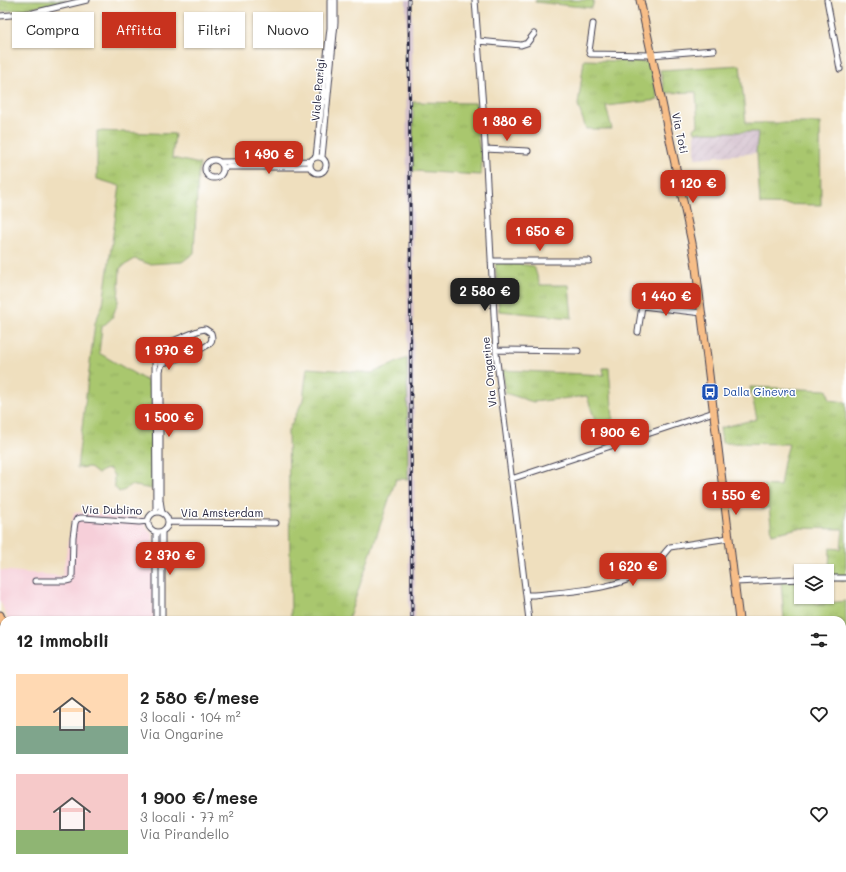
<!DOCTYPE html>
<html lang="it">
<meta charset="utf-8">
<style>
body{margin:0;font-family:Mali,sans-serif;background:#f6f6f6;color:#222;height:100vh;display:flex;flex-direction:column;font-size:15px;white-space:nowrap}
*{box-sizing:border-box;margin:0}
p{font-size:13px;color:#767676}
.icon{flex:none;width:22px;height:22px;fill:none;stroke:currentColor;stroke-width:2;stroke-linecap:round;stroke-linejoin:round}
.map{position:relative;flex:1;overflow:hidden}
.panel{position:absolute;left:0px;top:616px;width:846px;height:256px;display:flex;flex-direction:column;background:#fff;border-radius:12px 12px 0 0;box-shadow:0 1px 3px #0004}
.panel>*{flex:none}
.banner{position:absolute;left:12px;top:12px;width:400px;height:36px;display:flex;gap:8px}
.controls{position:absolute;left:794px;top:564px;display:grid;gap:8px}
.controls a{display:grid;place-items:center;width:40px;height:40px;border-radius:0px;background:#fff;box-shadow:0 1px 3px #0004;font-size:20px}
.price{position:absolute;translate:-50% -34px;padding:0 9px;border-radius:8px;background:#c8321e;color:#fff;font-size:13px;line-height:26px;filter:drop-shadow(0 1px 2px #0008)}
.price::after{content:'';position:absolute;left:50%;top:24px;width:12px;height:9px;margin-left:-6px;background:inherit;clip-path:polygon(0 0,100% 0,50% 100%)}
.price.current{background:#222;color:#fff}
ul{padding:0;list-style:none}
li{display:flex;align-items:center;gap:12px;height:100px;padding:0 16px}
li span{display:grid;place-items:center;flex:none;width:112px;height:80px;border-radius:0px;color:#555}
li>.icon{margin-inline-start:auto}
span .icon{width:48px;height:48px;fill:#fffc;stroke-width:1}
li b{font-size:17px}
h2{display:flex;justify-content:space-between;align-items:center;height:48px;padding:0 16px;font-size:17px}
.pill{padding:0 14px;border-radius:0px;background:#fff;box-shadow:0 1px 3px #0004;font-size:14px;line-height:36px}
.pill.current{background:#c8321e;color:#fff}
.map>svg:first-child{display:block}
</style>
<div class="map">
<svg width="846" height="872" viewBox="0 0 846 872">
<defs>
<pattern id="industrial-furrows" width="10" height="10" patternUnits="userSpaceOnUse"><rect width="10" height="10" fill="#d1bdcb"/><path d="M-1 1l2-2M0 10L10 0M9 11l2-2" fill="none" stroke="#b3a2af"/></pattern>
<pattern id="grass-tufts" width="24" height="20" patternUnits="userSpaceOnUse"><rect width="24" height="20" fill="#a9c76e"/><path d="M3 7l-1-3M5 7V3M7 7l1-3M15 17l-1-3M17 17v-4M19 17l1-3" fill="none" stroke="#91ab60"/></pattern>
</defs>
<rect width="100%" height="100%" fill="#fff"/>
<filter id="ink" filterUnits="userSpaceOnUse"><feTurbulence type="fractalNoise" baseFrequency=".025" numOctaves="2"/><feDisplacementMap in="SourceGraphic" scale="8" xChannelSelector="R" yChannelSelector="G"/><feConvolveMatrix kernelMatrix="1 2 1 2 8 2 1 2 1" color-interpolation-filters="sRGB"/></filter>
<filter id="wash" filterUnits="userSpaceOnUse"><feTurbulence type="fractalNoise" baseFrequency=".012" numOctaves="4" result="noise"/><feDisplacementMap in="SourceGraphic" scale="16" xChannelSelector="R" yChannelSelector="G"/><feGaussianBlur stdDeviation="0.9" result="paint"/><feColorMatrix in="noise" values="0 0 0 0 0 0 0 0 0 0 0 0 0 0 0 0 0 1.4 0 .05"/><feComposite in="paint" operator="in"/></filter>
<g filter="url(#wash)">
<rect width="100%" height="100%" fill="#efdfbe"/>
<path fill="#f6cfd9" d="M 74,512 L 145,518 L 146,527 L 153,535 L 154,620 L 8,620 L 0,601 L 0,570 L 62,576 Z"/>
<path fill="url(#industrial-furrows)" d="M 695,132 L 758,132 L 757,153 L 695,158 Z
M 8,868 L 174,868 L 173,872 L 7,872 Z"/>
<path fill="#d1bdcb" d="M 406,0 L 412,0 L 412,32 L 415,620 L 409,620 Z"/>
<path fill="url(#grass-tufts)" stroke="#667454" d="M 0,0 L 66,0 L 42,6 L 0,12 Z
M 536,0 L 594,0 L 592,8 L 535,2 Z
M 584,60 L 650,62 L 658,100 L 606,106 L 612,129 L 586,129 L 578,105 Z
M 740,65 L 746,123 L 820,123 L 821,205 L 760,204 L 757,153 L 756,153 L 758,132 L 695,132 L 694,128 L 698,126 L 696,92 L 665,93 L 660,70 Z
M 413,102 L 476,103 L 478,140 L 482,162 L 481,175 L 413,171 Z
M 97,131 L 175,134 L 172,158 L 200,164 L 198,174 L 194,253 L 182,262 L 149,264 L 135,259 L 120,268 L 118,302 L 112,318 L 102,327 L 99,353 L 152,384 L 152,489 L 130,485 L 125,490 L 119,492 L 114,486 L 114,476 L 110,469 L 103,470 L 98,474 L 89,467 L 77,468 L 95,323 L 103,304 L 120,186 L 97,179 Z
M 495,261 L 534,266 L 540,285 L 569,285 L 572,318 L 499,311 Z
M 407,358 L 408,479 L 396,479 L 348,620 L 291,620 L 288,431 L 303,400 L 307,368 L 372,373 Z
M 603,368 L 609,368 L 613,419 L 596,424 L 587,396 L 533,402 L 505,393 L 503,370 L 604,375 Z
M 750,387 L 827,390 L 830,400 L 846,402 L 846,580 L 830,580 L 829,569 L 830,548 L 841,549 L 843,529 L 798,528 L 786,531 L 772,534 L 769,507 L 762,509 L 761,485 L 780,486 L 784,461 L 789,444 L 722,443 L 720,428 L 757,419 Z
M 801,581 L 801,597 L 812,597 L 813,601 L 818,604 L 846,601 L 846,710 L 842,710 L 842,620 L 784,620 L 781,582 Z
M 214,868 L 266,868 L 271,872 L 213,872 Z"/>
</g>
<g filter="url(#ink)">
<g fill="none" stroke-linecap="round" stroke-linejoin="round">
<defs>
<path id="minor" d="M 475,0 L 483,107 L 496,353 L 529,620
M 827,0 L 840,69
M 0,16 L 33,13 L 87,0
M 593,24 L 589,51 L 590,54 L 651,55 L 714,50
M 478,41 L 521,45 L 527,43 L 534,34
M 485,149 L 528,151
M310 165a8 8 0 1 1 16 0a8 8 0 1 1-16 0Z
M 316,157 L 330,28 L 330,0
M 322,157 L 335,23 L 335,0
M205 169a9 9 0 1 1 18 0a9 9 0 1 1-18 0Z
M 220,162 L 311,161
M 223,169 L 227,167 L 310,167
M 491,261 L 589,261
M 205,329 L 211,333 C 212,337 213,340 210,343 C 206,348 171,362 162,363 C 154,359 153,356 158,347 L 200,330 Z
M 638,332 L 642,306 L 702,313
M 496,350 L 578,351
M 155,357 L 156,512
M 511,479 L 714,412
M148 522a10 10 0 1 1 20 0a10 10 0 1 1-20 0Z
M 162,513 L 160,500 L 160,371 L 162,363
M 168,522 L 276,523
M 156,533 L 156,620
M 827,578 L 846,578
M 35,581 L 66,581 L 70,580 L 72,577 L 73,537 L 75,523 L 77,519 L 81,518 L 84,518 L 139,522 L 148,521
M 735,582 L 801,579
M 526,595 L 534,595 C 572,591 619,590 651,568 C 659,562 663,554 670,547 L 729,538
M 162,620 L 162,532
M 842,863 L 846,863
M 15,868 L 17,872
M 537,868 L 537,872
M 102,872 L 102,868"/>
<path id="major" d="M 640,0 L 692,243 L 695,260 L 739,620
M 0,615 L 4,625
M 0,669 L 4,667
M 0,708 L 4,711
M 806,868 L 808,872
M 1,872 L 1,814 L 4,788"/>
</defs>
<use href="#minor" stroke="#413e4f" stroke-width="7"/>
<use href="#major" stroke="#413e4f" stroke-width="9"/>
<use href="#minor" stroke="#fff" stroke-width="5"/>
<use href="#major" stroke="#f7be88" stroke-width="7"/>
<defs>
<path id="rail" d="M 409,0 L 412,620
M 413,868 L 413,872"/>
</defs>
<use href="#rail" stroke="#22223b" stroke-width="3"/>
<use href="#rail" stroke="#fff" stroke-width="1.5" stroke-dasharray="4.5" stroke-linecap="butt"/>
</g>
</g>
<defs>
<symbol id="bus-square" viewBox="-11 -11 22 22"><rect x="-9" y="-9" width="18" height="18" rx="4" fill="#1a4fb4" stroke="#fff"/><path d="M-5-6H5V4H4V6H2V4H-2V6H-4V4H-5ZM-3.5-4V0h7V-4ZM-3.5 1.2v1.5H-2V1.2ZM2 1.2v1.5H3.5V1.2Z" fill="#fff"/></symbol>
</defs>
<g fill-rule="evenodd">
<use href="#bus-square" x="700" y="382" width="20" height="20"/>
</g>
<g text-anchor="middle" stroke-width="3" stroke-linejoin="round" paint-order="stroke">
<g font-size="11" fill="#22223b" stroke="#fff">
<text transform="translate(318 90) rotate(-85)" y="4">Viale Parigi</text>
<text transform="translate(680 133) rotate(78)" y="4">Via Toti</text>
<text transform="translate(489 372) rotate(-96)" y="4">Via Ongarine</text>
<text transform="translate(112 510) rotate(1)" y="4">Via Dublino</text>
<text x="222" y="517">Via Amsterdam</text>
</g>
<g font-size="11" fill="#164399" stroke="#fff" text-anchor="start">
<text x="723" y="396">Dalla Ginevra</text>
</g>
</g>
</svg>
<div class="controls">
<a><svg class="icon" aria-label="layers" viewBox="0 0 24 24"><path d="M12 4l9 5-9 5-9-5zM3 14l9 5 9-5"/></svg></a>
</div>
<b class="price" style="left:507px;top:142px">1 380 €</b>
<b class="price" style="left:269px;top:175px">1 490 €</b>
<b class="price" style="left:693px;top:204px">1 120 €</b>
<b class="price" style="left:540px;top:252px">1 650 €</b>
<b class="price current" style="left:485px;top:312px">2 580 €</b>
<b class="price" style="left:666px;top:317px">1 440 €</b>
<b class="price" style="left:169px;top:371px">1 970 €</b>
<b class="price" style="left:169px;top:438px">1 500 €</b>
<b class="price" style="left:615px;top:453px">1 900 €</b>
<b class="price" style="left:736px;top:516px">1 550 €</b>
<b class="price" style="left:170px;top:576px">2 370 €</b>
<b class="price" style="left:633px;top:587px">1 620 €</b>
<div class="banner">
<a class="pill">Compra</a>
<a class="pill current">Affitta</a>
<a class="pill">Filtri</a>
<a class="pill">Nuovo</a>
</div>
<section class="panel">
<h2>12 immobili<svg class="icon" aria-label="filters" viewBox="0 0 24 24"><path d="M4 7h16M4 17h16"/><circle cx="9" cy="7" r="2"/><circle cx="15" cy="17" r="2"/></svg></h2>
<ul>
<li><span style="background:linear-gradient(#ffd9b3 65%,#7fa58c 0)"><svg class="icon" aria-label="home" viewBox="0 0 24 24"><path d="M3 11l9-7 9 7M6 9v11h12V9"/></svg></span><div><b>2 580 €/mese</b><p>3 locali · 104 m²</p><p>Via Ongarine</p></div><svg class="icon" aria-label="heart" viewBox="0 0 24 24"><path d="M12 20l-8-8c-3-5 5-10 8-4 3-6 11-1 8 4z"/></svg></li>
<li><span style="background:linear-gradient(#f6c9c9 70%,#8fb573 0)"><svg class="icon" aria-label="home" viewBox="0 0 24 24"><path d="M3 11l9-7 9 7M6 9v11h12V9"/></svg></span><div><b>1 900 €/mese</b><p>3 locali · 77 m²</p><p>Via Pirandello</p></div><svg class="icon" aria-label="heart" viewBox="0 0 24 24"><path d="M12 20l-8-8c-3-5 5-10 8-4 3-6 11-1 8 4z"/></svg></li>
</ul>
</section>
</div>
